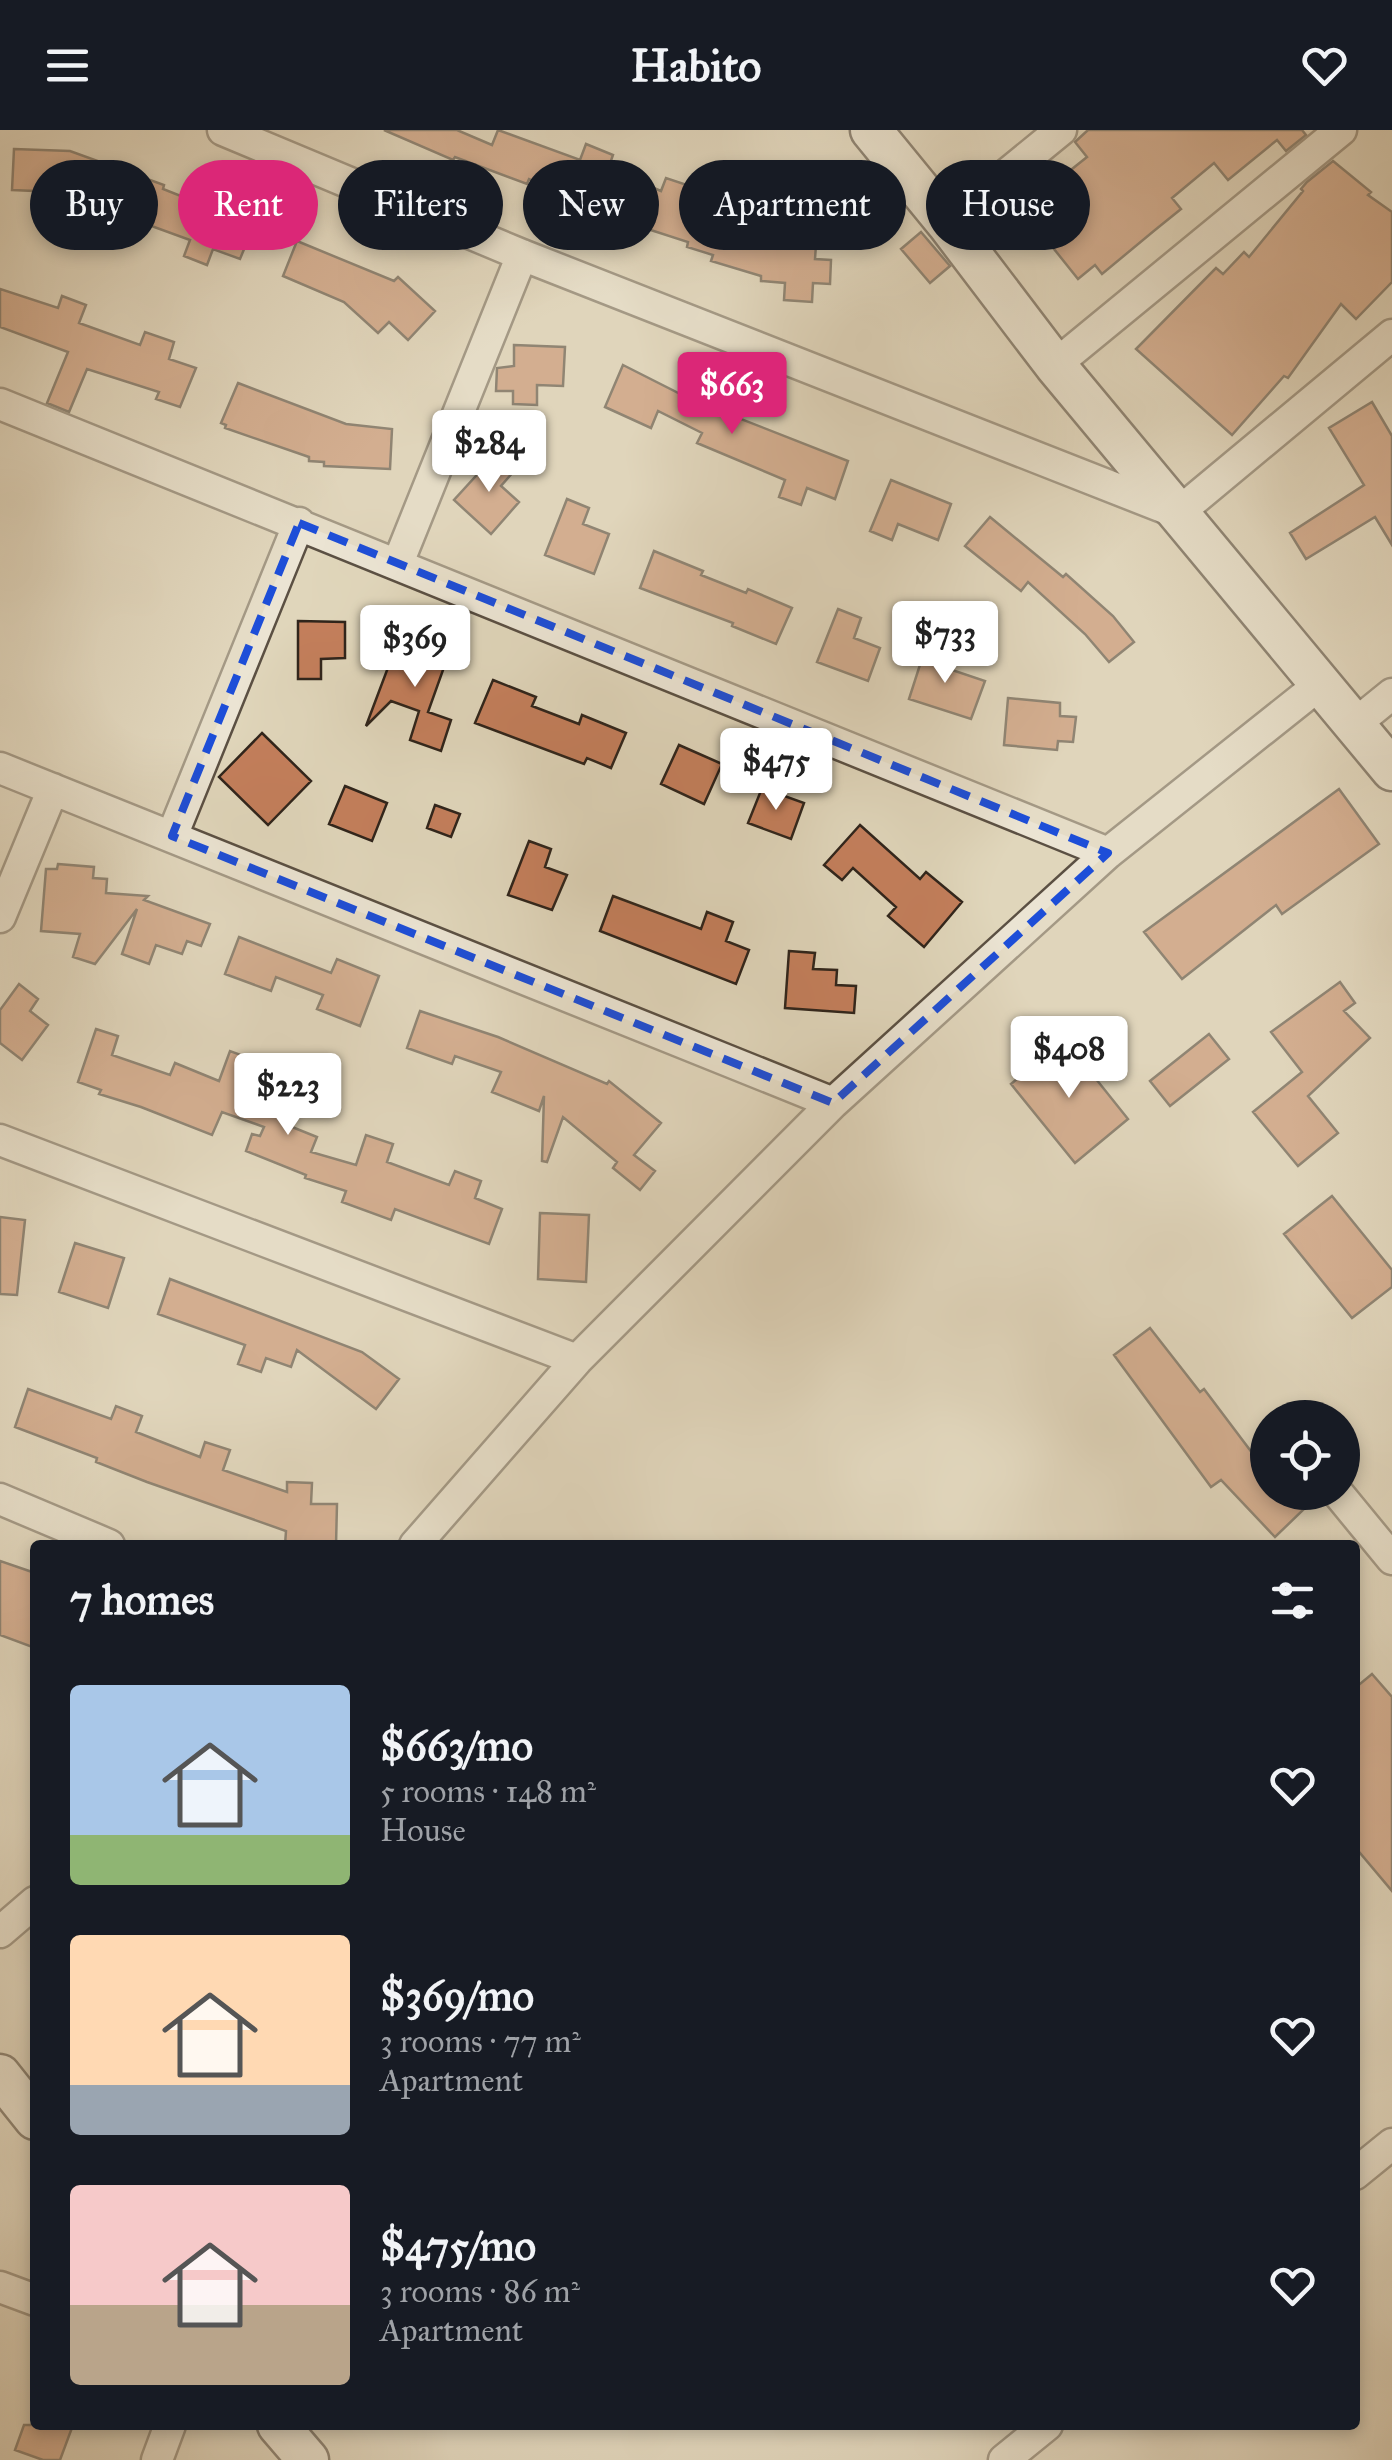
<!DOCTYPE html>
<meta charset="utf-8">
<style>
body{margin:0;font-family:"IM FELL Great Primer",serif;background:#20242c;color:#f1f3f6;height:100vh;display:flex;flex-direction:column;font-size:38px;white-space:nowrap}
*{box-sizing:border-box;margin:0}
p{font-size:32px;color:#9ea1a6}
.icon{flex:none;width:55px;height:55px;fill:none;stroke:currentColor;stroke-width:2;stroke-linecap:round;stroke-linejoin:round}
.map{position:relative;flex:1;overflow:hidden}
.panel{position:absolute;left:30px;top:1410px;width:1330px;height:890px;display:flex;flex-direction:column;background:#171b24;border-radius:10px;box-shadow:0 5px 15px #0003}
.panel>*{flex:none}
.guide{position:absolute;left:30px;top:30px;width:1332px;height:90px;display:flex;gap:20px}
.tools{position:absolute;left:1250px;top:1270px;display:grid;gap:20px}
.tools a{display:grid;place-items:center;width:110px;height:110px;border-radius:50%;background:#171b24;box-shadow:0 5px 15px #0003;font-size:50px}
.price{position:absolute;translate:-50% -85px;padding:0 22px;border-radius:10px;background:#fff;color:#222;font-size:32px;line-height:65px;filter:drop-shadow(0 2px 5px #0008)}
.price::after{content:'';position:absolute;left:50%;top:60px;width:30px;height:22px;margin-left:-15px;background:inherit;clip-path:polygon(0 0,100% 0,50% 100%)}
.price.on{background:#db2777;color:#fff}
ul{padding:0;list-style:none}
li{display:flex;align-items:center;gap:30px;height:250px;padding:0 40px}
li span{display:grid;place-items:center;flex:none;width:280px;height:200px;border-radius:10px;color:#555}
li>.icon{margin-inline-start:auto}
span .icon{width:120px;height:120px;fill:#fffc;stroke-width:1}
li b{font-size:42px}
h2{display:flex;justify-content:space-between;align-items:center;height:120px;padding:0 40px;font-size:42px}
.chip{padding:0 35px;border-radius:45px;background:#171b24;box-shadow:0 5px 15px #0003;font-size:35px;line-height:90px}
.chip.on{background:#db2777;color:#fff}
header{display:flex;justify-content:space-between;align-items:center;height:130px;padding:0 40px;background:#171b24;font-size:45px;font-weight:800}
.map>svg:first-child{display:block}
</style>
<header><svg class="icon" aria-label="menu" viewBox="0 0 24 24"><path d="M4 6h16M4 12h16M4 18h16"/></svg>Habito<svg class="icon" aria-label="heart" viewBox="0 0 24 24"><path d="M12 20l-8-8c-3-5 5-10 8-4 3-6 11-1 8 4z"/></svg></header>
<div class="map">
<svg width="1392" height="2330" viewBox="0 0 1392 2330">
<rect width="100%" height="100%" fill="#e0d6bb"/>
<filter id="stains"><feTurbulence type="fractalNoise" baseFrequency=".002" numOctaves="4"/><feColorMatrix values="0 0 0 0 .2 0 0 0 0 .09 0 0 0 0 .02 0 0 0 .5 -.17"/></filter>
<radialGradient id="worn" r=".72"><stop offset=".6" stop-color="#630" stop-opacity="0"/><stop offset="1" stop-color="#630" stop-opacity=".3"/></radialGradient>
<path fill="#c47f5c" stroke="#2f241b" stroke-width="2.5" d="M 384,0 L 457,0 L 492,15 L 498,0 L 580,30 L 586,14 L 613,25 L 608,39 L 661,61 L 666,48 L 702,60 L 696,80 L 765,101 L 765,92 L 793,94 L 792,113 L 816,115 L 815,129 L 831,130 L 830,154 L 813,153 L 812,172 L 784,170 L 785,153 L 761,151 L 761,146 L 711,131 L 713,125 L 687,117 L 688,112 L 626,92 L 596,80 L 598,75 L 529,49 L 527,54 L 455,27 L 453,30 Z
M 1088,0 L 1302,0 L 1306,5 L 1286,21 L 1277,10 L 1228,50 L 1214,33 L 1172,68 L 1181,79 L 1155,100 L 1102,144 L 1095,135 L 1078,149 L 1022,79 L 1087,27 L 1075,12 Z
M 14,19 L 70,21 L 164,55 L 163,59 L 254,95 L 240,129 L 213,119 L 207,135 L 184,126 L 190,110 L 102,78 L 107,64 L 12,60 Z
M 1333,31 L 1371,62 L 1368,65 L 1392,82 L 1392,152 L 1356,189 L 1341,174 L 1288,248 L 1284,246 L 1232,305 L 1136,219 L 1216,138 L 1223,144 L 1244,122 L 1249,127 L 1303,61 L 1301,59 L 1307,52 Z
M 921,102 L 950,136 L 930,153 L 901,119 Z
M 297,111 L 394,151 L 398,147 L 435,181 L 408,210 L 389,192 L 378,203 L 344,172 L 283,146 Z
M 0,159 L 58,178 L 62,166 L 86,175 L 79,193 L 140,215 L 145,202 L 174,212 L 169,229 L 196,238 L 180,277 L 156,269 L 159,262 L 87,239 L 69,282 L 47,273 L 68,222 L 0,197 Z
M 514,215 L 565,217 L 563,256 L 537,255 L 537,275 L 513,274 L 513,261 L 496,261 L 497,238 L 514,236 Z
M 623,235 L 712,280 L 713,278 L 848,331 L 835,369 L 807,358 L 801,375 L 779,367 L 785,350 L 697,313 L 702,303 L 658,281 L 651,298 L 605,277 Z
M 238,253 L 346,294 L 392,299 L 390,339 L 324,336 L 324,332 L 309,331 L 309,327 L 225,298 L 226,295 L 221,293 Z
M 1372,272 L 1392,306 L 1392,415 L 1375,387 L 1306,429 L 1290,403 L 1364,355 L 1329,298 Z
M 496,324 L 514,341 L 501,356 L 519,372 L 491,404 L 454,370 Z
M 891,350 L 951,374 L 938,410 L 898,394 L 892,410 L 870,401 Z
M 567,369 L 589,378 L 583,394 L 609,404 L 594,444 L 545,425 Z
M 990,387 L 1063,447 L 1066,444 L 1113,486 L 1134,512 L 1109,532 L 1085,504 L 1028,452 L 1021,461 L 965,416 Z
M 654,421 L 703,441 L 701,445 L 746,463 L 748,459 L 792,478 L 776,514 L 732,496 L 733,493 L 640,458 Z
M 838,479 L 861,488 L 854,508 L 880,518 L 868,551 L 817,532 Z
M 298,491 L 345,492 L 345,528 L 321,529 L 321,549 L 298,549 Z
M 398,511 L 408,511 L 448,526 L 428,582 L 451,590 L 441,621 L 410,610 L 419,581 L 391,571 L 366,596 Z
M 926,516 L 951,524 L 946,538 L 985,551 L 971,589 L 909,569 Z
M 493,550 L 536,567 L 532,576 L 579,594 L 582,585 L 626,603 L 611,638 L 587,628 L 584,634 L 475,593 Z
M 1008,568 L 1060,573 L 1060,586 L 1076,587 L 1073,612 L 1058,611 L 1057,620 L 1004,615 Z
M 262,603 L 311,651 L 268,695 L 219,647 Z
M 679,615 L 722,634 L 704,674 L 661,654 Z
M 345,656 L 387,673 L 372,711 L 329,694 Z
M 762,658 L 804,673 L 791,709 L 748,693 Z
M 1339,659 L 1379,714 L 1282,784 L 1276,775 L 1182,849 L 1144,802 Z
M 435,675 L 460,684 L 451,707 L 427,698 Z
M 860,695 L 920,749 L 926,742 L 962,772 L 924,817 L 888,786 L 896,777 L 853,738 L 842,750 L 824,735 Z
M 529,711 L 551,719 L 545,737 L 567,745 L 552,780 L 508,765 Z
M 58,734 L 94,737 L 93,748 L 107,749 L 106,763 L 148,766 L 144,770 L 210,794 L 201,816 L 187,811 L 182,824 L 156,815 L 149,834 L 122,824 L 137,779 L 95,834 L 73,827 L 80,804 L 41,801 L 46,739 L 57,739 Z
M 613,766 L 701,799 L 707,782 L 733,792 L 726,811 L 749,820 L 736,854 L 600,801 Z
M 239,807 L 331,843 L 337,829 L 379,846 L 360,896 L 317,879 L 323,865 L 276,847 L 271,861 L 225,844 Z
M 789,821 L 815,823 L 813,839 L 837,840 L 836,855 L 856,856 L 854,883 L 785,878 Z
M 1340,852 L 1355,873 L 1344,881 L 1370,908 L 1308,966 L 1338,1003 L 1298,1036 L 1253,982 L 1302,942 L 1271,902 Z
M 19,854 L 38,869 L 30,881 L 48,895 L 22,930 L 0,913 L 0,880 Z
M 420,881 L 498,907 L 607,954 L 609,951 L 661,993 L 634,1025 L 655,1041 L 640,1060 L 613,1038 L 617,1032 L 563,987 L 547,1032 L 542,1031 L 544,966 L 539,981 L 492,962 L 501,942 L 455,926 L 452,934 L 407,918 Z
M 96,899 L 118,906 L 112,925 L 170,945 L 175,933 L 219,951 L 230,921 L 271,936 L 260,965 L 298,980 L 292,997 L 317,1007 L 311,1022 L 356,1035 L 366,1005 L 393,1014 L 387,1032 L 449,1055 L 455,1041 L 481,1051 L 475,1068 L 502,1079 L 489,1114 L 395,1079 L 391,1090 L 342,1072 L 346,1061 L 305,1048 L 306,1045 L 246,1021 L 252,1004 L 260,1006 L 264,997 L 222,982 L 212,1005 L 141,977 L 99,964 L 101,960 L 78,952 Z
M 1209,904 L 1229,929 L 1170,976 L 1150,951 Z
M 1064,909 L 1128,989 L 1075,1033 L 1011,954 Z
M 1332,1066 L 1392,1140 L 1392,1157 L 1352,1188 L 1284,1104 Z
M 540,1083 L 589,1085 L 586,1152 L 538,1149 Z
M 0,1087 L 25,1090 L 17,1165 L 0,1164 Z
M 75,1113 L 124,1128 L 108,1178 L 59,1162 Z
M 170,1149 L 362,1222 L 399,1249 L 376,1279 L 297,1220 L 291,1237 L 266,1228 L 261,1242 L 238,1234 L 245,1215 L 158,1184 Z
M 1150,1198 L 1200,1262 L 1204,1259 L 1268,1344 L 1268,1362 L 1286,1362 L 1303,1380 L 1275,1407 L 1221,1350 L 1211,1357 L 1114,1225 Z
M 28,1259 L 111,1289 L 116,1276 L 142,1286 L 136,1302 L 200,1327 L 205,1312 L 230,1320 L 223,1340 L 287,1362 L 287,1352 L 312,1353 L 311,1374 L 337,1374 L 336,1415 L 285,1415 L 286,1401 L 147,1352 L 96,1332 L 97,1328 L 15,1297 Z
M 0,1431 L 35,1443 L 35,1518 L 0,1505 Z
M 1372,1544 L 1392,1567 L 1392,1761 L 1355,1717 L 1355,1558 Z
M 24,2295 L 73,2295 L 60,2330 L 43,2330 L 15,2320 Z"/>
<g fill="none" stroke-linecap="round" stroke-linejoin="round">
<defs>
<path id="street" d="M 223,0 L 522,125 L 1178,383 L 1392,205
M 947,93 L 1061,0
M 1055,235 L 1341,0
M 0,274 L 1108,723
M 398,433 L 522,125
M 1355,594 L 1392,564
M 0,638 L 833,973
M 172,706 L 299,393
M 0,787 L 53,659
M 0,1010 L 577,1230
M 1337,1362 L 1392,1429
M 0,1369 L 109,1415
M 415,1415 L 577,1230 L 833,973 L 1108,723 L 1319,555
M 0,1802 L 35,1772
M 1355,2044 L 1392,2014
M 0,2157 L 35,2170
M 157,2330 L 170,2295
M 1004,2330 L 1047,2295"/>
<path id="secondary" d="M 871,0 L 947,93 L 1055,235 L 1392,640
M 0,1945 L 35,1989
M 278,2295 L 308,2330"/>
</defs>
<use href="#street" stroke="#5b5043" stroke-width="35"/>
<use href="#secondary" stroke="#2f241b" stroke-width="45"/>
<use href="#street" stroke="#ebe4d3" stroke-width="30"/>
<use href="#secondary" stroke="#ebe4d3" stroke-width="40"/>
</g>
<path d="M0 0H1392V2330H0ZM 299,393 L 1108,723 L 833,973 L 172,706 Z" fill="#e0d6bb" fill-opacity=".55" fill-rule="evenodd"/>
<path fill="none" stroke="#1d4ed8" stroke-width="8" stroke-dasharray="20 12" stroke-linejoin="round" d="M 299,393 L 1108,723 L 833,973 L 172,706 Z"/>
<rect width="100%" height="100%" filter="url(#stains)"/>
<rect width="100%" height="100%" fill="url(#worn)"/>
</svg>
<div class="tools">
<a><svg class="icon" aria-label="locate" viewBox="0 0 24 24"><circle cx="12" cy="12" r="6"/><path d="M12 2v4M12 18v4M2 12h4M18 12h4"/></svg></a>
</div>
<b class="price on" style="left:732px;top:307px">$663</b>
<b class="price" style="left:489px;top:365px">$284</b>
<b class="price" style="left:945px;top:556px">$733</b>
<b class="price" style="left:415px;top:560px">$369</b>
<b class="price" style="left:776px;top:683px">$475</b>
<b class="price" style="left:1069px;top:971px">$408</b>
<b class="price" style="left:288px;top:1008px">$223</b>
<div class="guide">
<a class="chip">Buy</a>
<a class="chip on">Rent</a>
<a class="chip">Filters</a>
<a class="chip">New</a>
<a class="chip">Apartment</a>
<a class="chip">House</a>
</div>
<section class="panel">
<h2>7 homes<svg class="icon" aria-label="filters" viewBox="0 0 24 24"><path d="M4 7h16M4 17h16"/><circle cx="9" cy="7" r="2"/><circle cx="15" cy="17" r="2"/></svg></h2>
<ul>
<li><span style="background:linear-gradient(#a9c7e8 75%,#8fb573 0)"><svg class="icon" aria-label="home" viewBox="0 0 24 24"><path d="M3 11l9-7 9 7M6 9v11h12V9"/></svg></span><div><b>$663/mo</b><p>5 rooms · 148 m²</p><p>House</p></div><svg class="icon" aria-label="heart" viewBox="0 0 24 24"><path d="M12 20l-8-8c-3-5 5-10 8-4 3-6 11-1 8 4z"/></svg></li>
<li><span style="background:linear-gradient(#ffd9b3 75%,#9aa5b1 0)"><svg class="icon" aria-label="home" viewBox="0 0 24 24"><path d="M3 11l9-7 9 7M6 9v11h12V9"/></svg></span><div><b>$369/mo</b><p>3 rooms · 77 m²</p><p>Apartment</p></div><svg class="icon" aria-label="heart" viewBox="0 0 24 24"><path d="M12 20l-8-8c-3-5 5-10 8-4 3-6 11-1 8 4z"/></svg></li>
<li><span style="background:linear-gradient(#f6c9c9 60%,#b9a48a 0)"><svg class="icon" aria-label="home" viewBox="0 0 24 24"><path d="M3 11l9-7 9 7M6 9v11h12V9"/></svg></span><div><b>$475/mo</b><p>3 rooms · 86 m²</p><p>Apartment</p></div><svg class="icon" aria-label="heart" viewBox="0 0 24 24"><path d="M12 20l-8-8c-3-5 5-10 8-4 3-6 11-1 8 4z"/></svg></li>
</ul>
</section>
</div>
